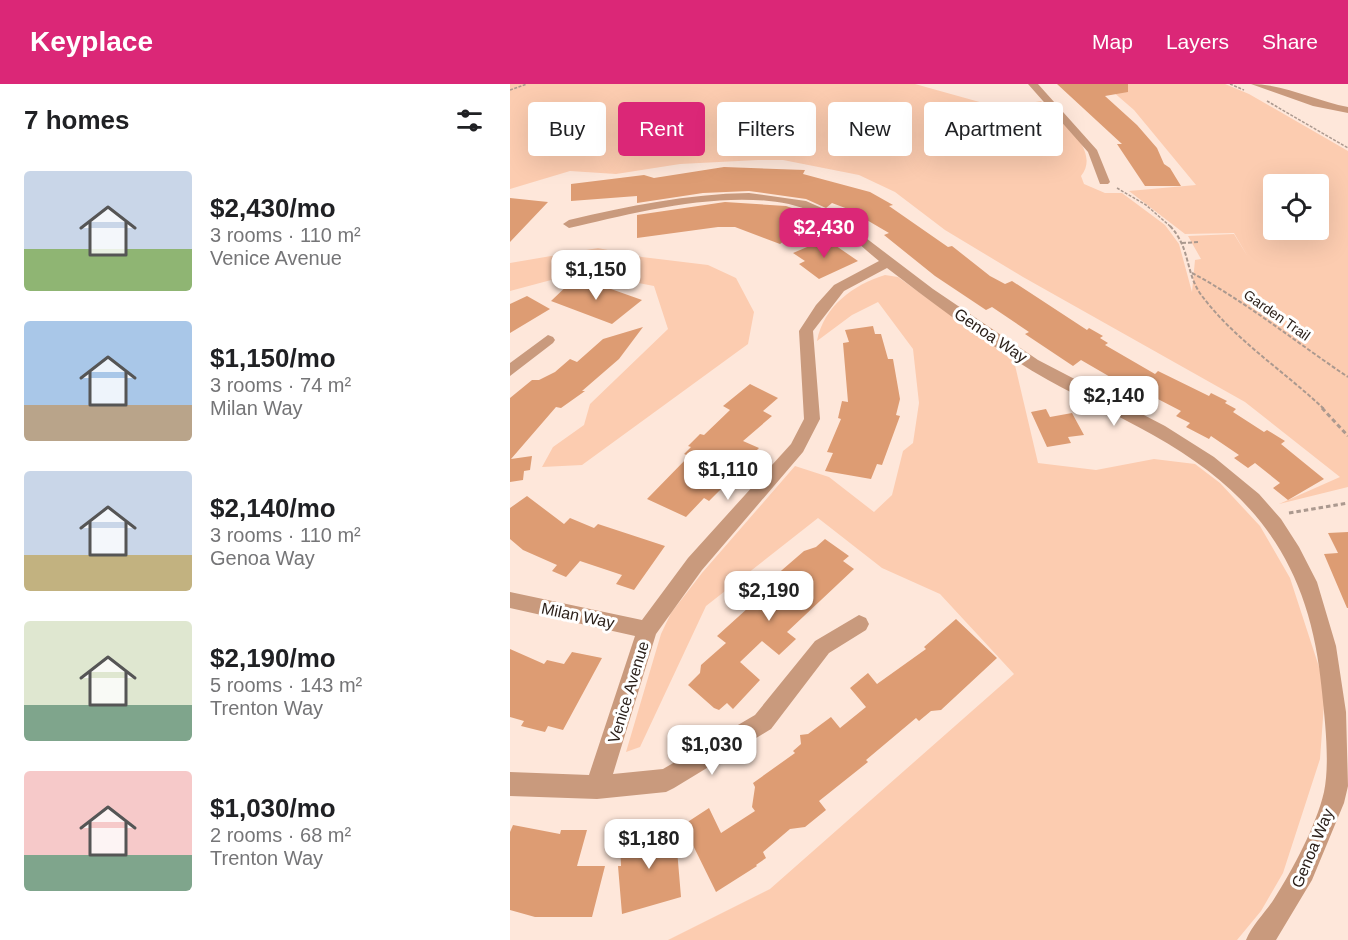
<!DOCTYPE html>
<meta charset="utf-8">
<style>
body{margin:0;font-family:Arial,sans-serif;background:#f2f2f2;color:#202124;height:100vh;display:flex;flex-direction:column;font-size:22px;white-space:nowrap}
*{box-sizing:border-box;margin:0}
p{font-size:20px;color:#757577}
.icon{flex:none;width:33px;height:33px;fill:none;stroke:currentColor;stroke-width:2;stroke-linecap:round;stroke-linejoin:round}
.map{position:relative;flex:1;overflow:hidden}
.details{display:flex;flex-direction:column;background:#fff;width:510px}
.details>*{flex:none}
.top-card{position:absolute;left:18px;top:18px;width:570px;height:54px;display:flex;gap:12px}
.tools{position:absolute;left:753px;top:90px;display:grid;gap:12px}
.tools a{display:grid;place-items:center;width:66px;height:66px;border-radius:6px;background:#fff;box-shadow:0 6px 24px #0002;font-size:30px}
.price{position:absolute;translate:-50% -51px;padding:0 14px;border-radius:12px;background:#fff;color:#222;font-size:20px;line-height:39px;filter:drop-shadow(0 2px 3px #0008)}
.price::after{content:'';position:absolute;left:50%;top:36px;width:18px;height:14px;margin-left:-9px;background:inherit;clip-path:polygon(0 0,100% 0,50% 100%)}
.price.on{background:#db2777;color:#fff}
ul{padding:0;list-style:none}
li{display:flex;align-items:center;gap:18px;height:150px;padding:0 24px}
li span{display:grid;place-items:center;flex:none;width:168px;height:120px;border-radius:6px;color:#555}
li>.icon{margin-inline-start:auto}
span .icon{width:72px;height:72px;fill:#fffc;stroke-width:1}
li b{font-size:26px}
h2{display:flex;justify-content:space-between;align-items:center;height:72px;padding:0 24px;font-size:26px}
.pill{padding:0 21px;border-radius:6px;background:#fff;box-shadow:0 6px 24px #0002;font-size:21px;line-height:54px}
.pill.on{background:#db2777;color:#fff}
header{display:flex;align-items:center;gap:36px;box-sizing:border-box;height:84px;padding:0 30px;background:#db2777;color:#fff}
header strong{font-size:28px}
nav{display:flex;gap:33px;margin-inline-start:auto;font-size:21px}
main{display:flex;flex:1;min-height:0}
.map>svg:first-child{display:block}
</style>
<header>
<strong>Keyplace</strong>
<nav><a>Map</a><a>Layers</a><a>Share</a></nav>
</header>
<main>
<section class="details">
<h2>7 homes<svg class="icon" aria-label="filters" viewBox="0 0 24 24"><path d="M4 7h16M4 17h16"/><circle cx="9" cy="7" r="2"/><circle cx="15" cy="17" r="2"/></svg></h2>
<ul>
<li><span style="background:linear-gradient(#c9d6e8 65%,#8fb573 0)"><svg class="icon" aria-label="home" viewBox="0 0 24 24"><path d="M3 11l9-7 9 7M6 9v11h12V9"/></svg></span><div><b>$2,430/mo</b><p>3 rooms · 110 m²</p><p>Venice Avenue</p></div></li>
<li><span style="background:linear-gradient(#a9c7e8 70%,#b9a48a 0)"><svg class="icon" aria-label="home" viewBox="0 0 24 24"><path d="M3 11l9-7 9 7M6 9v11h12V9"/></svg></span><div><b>$1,150/mo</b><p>3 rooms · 74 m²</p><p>Milan Way</p></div></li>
<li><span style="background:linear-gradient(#c9d6e8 70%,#c2b280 0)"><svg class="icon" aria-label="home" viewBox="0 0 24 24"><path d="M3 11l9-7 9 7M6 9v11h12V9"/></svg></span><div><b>$2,140/mo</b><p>3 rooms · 110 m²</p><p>Genoa Way</p></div></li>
<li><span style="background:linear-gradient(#dfe7d0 70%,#7fa58c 0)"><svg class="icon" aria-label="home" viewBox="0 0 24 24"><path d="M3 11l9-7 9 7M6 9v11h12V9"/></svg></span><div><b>$2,190/mo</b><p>5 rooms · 143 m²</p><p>Trenton Way</p></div></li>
<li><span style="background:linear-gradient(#f6c9c9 70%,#7fa58c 0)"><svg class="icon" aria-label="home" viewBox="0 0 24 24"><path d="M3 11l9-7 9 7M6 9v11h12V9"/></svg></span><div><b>$1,030/mo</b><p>2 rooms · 68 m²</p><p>Trenton Way</p></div></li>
</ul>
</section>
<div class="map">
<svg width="838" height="856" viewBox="0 0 838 856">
<rect width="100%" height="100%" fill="#fee7da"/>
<path fill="#fcccb0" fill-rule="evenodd" d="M 0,0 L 405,0 L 491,24 L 531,17 C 549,35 592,66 571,92 L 574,100 L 595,109 L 612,109 L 655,141 L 669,160 L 682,208 L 685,176 L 691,175 L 678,152 L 724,150 L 738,173 L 724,149 L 675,150 L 619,107 L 686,101 L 624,26 L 594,0 L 715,0 L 739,10 L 838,67 L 838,403 L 769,420 L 830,393 L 735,318 L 513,193 L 435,146 L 385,108 L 349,91 L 273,76 L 248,76 L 170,80 L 106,90 L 60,87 L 0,105 ZM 764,100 L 808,100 L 808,146 L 764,146 Z
M 88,164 L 132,173 L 198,181 L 226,194 L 244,228 L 238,260 L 72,381 L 32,383 L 43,363 L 74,341 L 80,320 L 158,245 L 144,202 L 71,188 L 0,207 L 0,179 Z
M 375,191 L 388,193 L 504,277 L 528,379 L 586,386 L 644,375 L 685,380 L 710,399 L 750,442 L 780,494 L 810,586 L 814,620 L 810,675 L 773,789 L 751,827 L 727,856 L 158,856 L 260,805 L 504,590 L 430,510 L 372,484 L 308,434 L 196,522 L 130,663 L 116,668 L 151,550 L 161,529 L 192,489 L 285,382 L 319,393 L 364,428 L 382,411 L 393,367 L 403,359 L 409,319 L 403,265 L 368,218 L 342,231 L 307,257 C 314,222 343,201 375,191 Z"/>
<path fill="#dd9c73" d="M 547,0 L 618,0 L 618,8 L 595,12 L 627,41 L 647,64 L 654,80 L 660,84 L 671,102 L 635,102 L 607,60 L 612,60 Z
M 214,83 L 295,86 L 293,90 L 360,108 L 383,121 L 379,122 L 438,163 L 442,162 L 480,192 L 495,200 L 502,197 L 577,246 L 579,244 L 593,252 L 590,254 L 598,259 L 595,261 L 645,290 L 648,287 L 699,312 L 701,309 L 717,317 L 715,319 L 726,325 L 723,328 L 754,348 L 757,346 L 775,357 L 771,360 L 814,395 L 778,416 L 763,404 L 770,399 L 745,379 L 738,384 L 724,374 L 729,371 L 701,352 L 699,355 L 676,343 L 680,339 L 666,332 L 671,327 L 644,313 L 638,319 L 597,297 L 602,294 L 571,276 L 563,282 L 515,250 L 519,248 L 482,223 L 476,226 L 425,192 L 374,151 L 379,149 L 338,125 L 322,119 L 316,124 L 296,115 L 239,107 L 193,109 L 127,119 L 127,112 L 61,117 L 61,100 L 134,91 L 144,94 Z
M 0,114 L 38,118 L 0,158 Z
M 215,118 L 276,122 L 306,132 L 270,160 L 225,143 L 208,143 L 127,154 L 127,131 Z
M 316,155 L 348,177 L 309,195 L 289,180 L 295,177 L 283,169 Z
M 62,197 L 101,205 L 132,216 L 102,240 L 41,217 Z
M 17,212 L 40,225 L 0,249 L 0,220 Z
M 363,242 L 365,250 L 371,250 L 378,275 L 383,275 L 390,315 L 386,331 L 390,332 L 372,381 L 367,380 L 361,395 L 315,387 L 323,369 L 317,368 L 331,335 L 328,334 L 332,317 L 338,318 L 333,259 L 339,258 L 335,246 Z
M 133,243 L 109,275 L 72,307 L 75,307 L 51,324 L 46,323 L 1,375 L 22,372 L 20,386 L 14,387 L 13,396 L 0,398 L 0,314 L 22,296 L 29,296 L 45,288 L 60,275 L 67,278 L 93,255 Z
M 240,300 L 268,314 L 253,327 L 262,332 L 233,357 L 249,364 L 233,380 L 227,377 L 203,401 L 211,405 L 199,417 L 194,414 L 176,433 L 137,415 L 179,372 L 174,370 L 181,363 L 178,362 L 190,350 L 194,351 L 220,326 L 213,322 Z
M 536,325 L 540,333 L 562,329 L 574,351 L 558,353 L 561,359 L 537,363 L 521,328 Z
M 17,412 L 54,440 L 60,434 L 84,444 L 88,440 L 155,462 L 124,506 L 106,500 L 112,491 L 70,477 L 56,493 L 42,487 L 47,481 L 13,466 L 0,455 L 0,424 Z
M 838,448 L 838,524 L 837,524 L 814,470 L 828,469 L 818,449 Z
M 315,455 L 339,472 L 333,477 L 344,485 L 277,548 L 286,555 L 269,571 L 252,557 L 230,578 L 250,596 L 223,625 L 217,619 L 209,626 L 204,624 L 178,601 L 190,589 L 191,581 L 216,559 L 207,552 L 249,514 L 241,506 L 253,496 L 257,499 L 294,467 L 306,463 Z
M 446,535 L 487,574 L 431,626 L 421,627 L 409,637 L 406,634 L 356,676 L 358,678 L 309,717 L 316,726 L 295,743 L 280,745 L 253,768 L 256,774 L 246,781 L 247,782 L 206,808 L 173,741 L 199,724 L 211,749 L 245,727 L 242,723 L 245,703 L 243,699 L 285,669 L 283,667 L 291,660 L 290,651 L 298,650 L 321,633 L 330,644 L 356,623 L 340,604 L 358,589 L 367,600 L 416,565 L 414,563 Z
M 0,565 L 34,580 L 37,576 L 54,580 L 62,568 L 92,574 L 53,646 L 38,642 L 35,648 L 11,642 L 14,637 L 0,633 Z
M 3,741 L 50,750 L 51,746 L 77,746 L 67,782 L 95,782 L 82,833 L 25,833 L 0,826 L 0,748 Z
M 165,742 L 171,813 L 112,830 L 108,782 L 111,782 L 110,755 Z"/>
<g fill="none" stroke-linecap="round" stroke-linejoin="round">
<path stroke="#ab998f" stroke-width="1.5" stroke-dasharray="3 1.5" stroke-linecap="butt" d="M 720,0 L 734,6
M 0,6 L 17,0
M 757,17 L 838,64
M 607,104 L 636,121 L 661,143"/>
<path stroke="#ab998f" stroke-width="2" stroke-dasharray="4 2" stroke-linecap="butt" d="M 660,142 C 681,164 675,190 692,212 C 725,256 774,287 814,325
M 672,159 L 689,158
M 682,189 C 735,217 787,259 838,293"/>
<path stroke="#ab998f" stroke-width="3" stroke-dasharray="4.5 3" stroke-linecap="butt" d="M 812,324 L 838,352
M 779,429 L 838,419"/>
<path fill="#c99a7d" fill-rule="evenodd" d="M 518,0 L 528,0 L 587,66 L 600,98 L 598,100 L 590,100 L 578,68 Z
M 741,0 C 773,0 806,17 838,23 L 838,29 L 803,22 Z
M 239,109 L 296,117 L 323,129 L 423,205 L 528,276 L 655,342 L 704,373 L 749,410 L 771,435 L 789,463 L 807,498 L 826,562 L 836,628 L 838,702 L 834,719 L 802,796 L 766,856 L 736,856 C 742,841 755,829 764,815 C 783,785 806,742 814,708 C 820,679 815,637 812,608 C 801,484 750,411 643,351 C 608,331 572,315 538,296 C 482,264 428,223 377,184 L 334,207 L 303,247 L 310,335 L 293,368 L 192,486 L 146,550 L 103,690 L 153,685 L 245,631 L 305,557 L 349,531 L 356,534 L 359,540 L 356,546 L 319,569 L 261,645 L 164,704 L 156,708 L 87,715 L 0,712 L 0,688 L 79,691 L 125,552 L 0,524 L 0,508 L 132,536 L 178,474 L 281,360 L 294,335 L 289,247 L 306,221 L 324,201 L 369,177 C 348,160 329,139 303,128 C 237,99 127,128 59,144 L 53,140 L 59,136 C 119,122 177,110 239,109 Z
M 38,251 L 43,253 L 45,256 L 43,259 L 0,292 L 0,279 Z"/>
</g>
<g text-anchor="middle" stroke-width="6" stroke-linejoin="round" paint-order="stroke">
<g font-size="14" fill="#2c211b" stroke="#fff">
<text transform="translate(767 231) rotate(35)" y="5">Garden Trail</text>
</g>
<g font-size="16" fill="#2c211b" stroke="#fff">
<text transform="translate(481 251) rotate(34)" y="6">Genoa Way</text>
<text transform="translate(68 531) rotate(12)" y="6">Milan Way</text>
<text transform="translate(118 608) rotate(-73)" y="6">Venice Avenue</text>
<text transform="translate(802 764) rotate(-67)" y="6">Genoa Way</text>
</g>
</g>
</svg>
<div class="tools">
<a><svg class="icon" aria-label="locate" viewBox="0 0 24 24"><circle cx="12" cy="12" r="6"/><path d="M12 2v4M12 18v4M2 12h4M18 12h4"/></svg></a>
</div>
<b class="price on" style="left:314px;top:175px">$2,430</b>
<b class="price" style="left:86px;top:217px">$1,150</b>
<b class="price" style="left:604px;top:343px">$2,140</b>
<b class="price" style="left:218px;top:417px">$1,110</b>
<b class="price" style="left:259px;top:538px">$2,190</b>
<b class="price" style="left:202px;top:692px">$1,030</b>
<b class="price" style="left:139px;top:786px">$1,180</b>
<div class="top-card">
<a class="pill">Buy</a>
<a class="pill on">Rent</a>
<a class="pill">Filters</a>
<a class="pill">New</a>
<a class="pill">Apartment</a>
</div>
</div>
</main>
